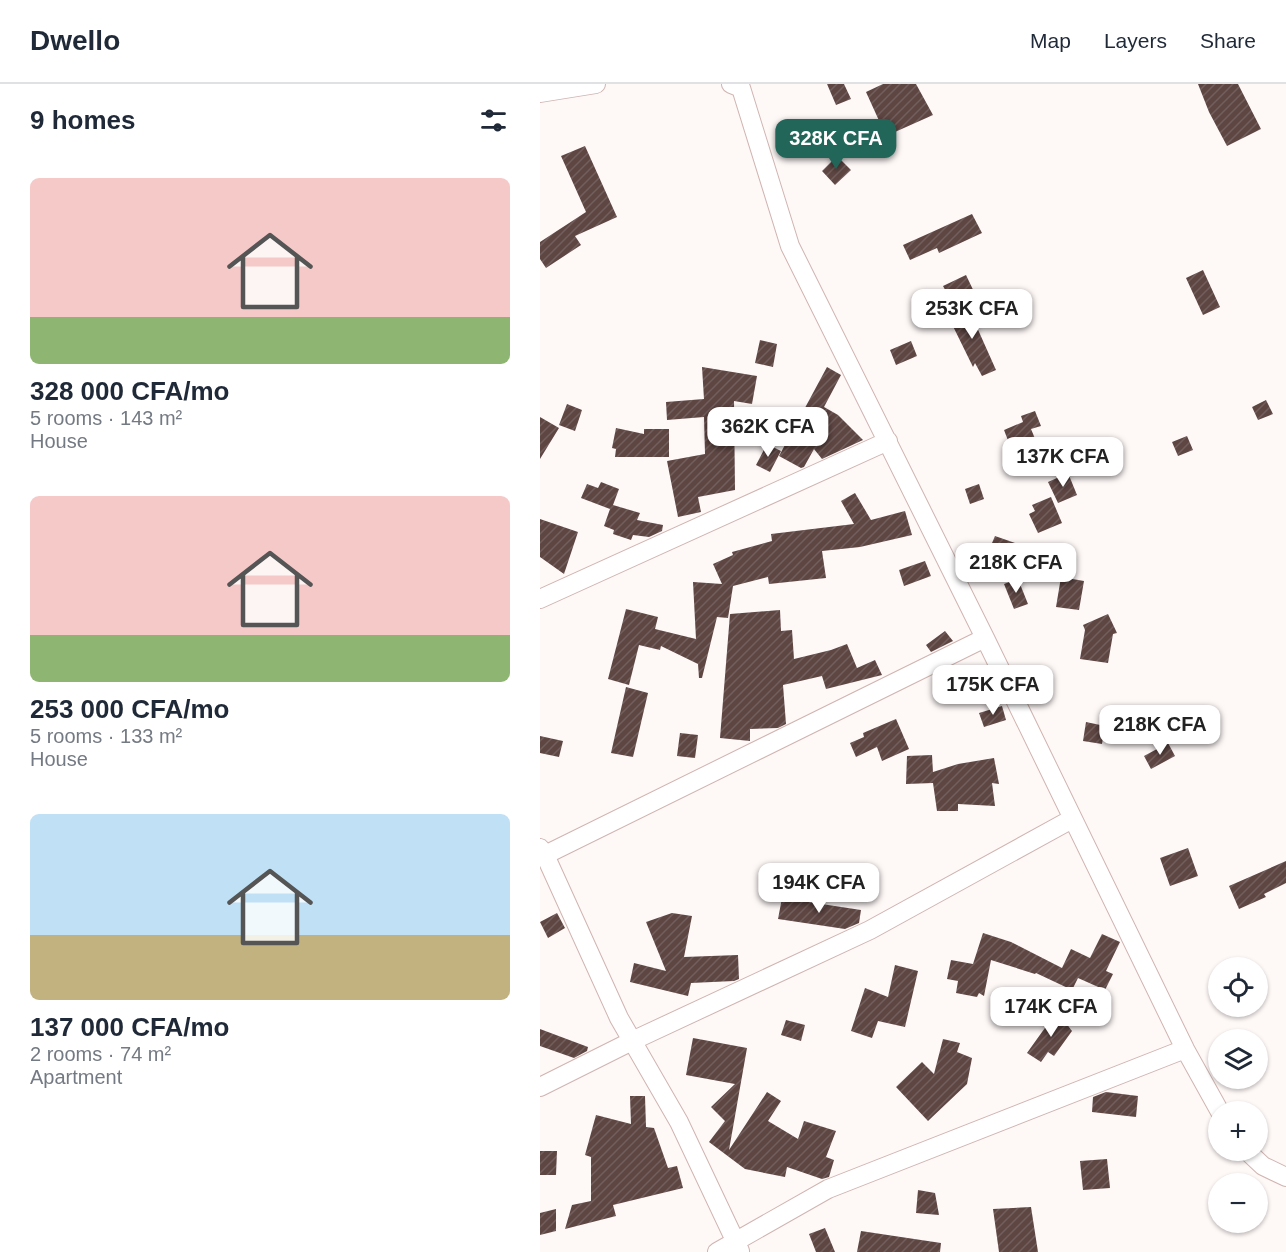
<!DOCTYPE html>
<meta charset="utf-8">
<style>
body{margin:0;font-family:Arial,sans-serif;background:#f2f2f3;color:#1f2937;height:100vh;display:flex;flex-direction:column;font-size:22px;white-space:nowrap}
*{box-sizing:border-box;margin:0}
p{font-size:20px;color:#747a83}
.icon{flex:none;width:33px;height:33px;fill:none;stroke:currentColor;stroke-width:2;stroke-linecap:round;stroke-linejoin:round}
.map{position:relative;flex:1;overflow:hidden}
.panel{display:flex;flex-direction:column;background:#fff;width:540px}
.panel>*{flex:none}
.controls{position:absolute;left:668px;top:873px;display:grid;gap:12px}
.controls a{display:grid;place-items:center;width:60px;height:60px;border-radius:50%;background:#fff;box-shadow:0 2px 4px #0004;font-size:30px}
.price{position:absolute;translate:-50% -51px;padding:0 14px;border-radius:12px;background:#fff;color:#222;font-size:20px;line-height:39px;filter:drop-shadow(0 2px 3px #0008)}
.price::after{content:'';position:absolute;left:50%;top:36px;width:18px;height:14px;margin-left:-9px;background:inherit;clip-path:polygon(0 0,100% 0,50% 100%)}
.price.on{background:#216658;color:#fff}
ul{padding:0;list-style:none}
li{display:grid;align-content:center;gap:12px;height:318px;padding:0 30px}
li span{display:grid;place-items:center;height:186px;border-radius:9px;color:#555}
li>.icon{margin-inline-start:auto}
span .icon{width:108px;height:108px;fill:#fffc;stroke-width:1}
li b{font-size:26px}
h2{display:flex;justify-content:space-between;align-items:center;height:72px;padding:0 30px;font-size:26px}
header{display:flex;align-items:center;gap:36px;box-sizing:border-box;height:84px;padding:0 30px;background:#fff;border-bottom:2px solid #e0e1e3}
header strong{font-size:28px}
nav{display:flex;gap:33px;margin-inline-start:auto;font-size:21px}
main{display:flex;flex:1;min-height:0}
.map>svg:first-child{display:block}
</style>
<header>
<strong>Dwello</strong>
<nav><a>Map</a><a>Layers</a><a>Share</a></nav>
</header>
<main>
<section class="panel">
<h2>9 homes<svg class="icon" aria-label="filters" viewBox="0 0 24 24"><path d="M4 7h16M4 17h16"/><circle cx="9" cy="7" r="2"/><circle cx="15" cy="17" r="2"/></svg></h2>
<ul>
<li><span style="background:linear-gradient(#f6c9c9 75%,#8fb573 0)"><svg class="icon" aria-label="home" viewBox="0 0 24 24"><path d="M3 11l9-7 9 7M6 9v11h12V9"/></svg></span><div><b>328 000 CFA/mo</b><p>5 rooms · 143 m²</p><p>House</p></div></li>
<li><span style="background:linear-gradient(#f6c9c9 75%,#8fb573 0)"><svg class="icon" aria-label="home" viewBox="0 0 24 24"><path d="M3 11l9-7 9 7M6 9v11h12V9"/></svg></span><div><b>253 000 CFA/mo</b><p>5 rooms · 133 m²</p><p>House</p></div></li>
<li><span style="background:linear-gradient(#bfe0f5 65%,#c2b280 0)"><svg class="icon" aria-label="home" viewBox="0 0 24 24"><path d="M3 11l9-7 9 7M6 9v11h12V9"/></svg></span><div><b>137 000 CFA/mo</b><p>2 rooms · 74 m²</p><p>Apartment</p></div></li>
</ul>
</section>
<div class="map">
<svg width="746" height="1168" viewBox="0 0 746 1168">
<defs>
<pattern id="building-hatch" width="6" height="6" patternUnits="userSpaceOnUse" patternTransform="scale(1.5)"><rect width="6" height="6" fill="#5e4643"/><path d="M-1 1l2-2M0 6l6-6M5 7l2-2" fill="none" stroke="#725e5c"/></pattern>
</defs>
<rect width="100%" height="100%" fill="#fef8f7"/>
<path fill="url(#building-hatch)" d="M 287,0 L 304,0 L 311,15 L 296,21 Z
M 343,0 L 376,0 L 393,31 L 346,52 L 326,8 Z
M 658,0 L 698,0 L 721,45 L 687,62 L 669,28 Z
M 45,62 L 77,133 L 35,152 L 41,161 L 6,184 L 0,175 L 0,158 L 46,128 L 21,72 Z
M 297,72 L 311,86 L 295,101 L 282,87 Z
M 432,130 L 442,149 L 399,169 L 397,164 L 370,176 L 363,161 Z
M 663,186 L 680,223 L 663,231 L 646,194 Z
M 426,191 L 437,214 L 415,224 L 403,202 Z
M 427,221 L 456,286 L 442,292 L 435,279 L 433,283 L 407,230 Z
M 220,256 L 237,260 L 233,283 L 215,279 Z
M 371,257 L 377,272 L 356,281 L 350,266 Z
M 162,283 L 217,292 L 212,320 L 194,317 L 195,406 L 158,413 L 161,428 L 138,433 L 127,377 L 165,370 L 164,333 L 127,336 L 126,318 L 164,315 Z
M 287,283 L 301,291 L 284,323 L 298,331 L 323,356 L 282,375 L 274,365 L 264,383 L 261,384 L 239,372 Z
M 726,316 L 733,330 L 718,336 L 712,323 Z
M 27,320 L 42,326 L 35,347 L 19,341 Z
M 495,327 L 501,342 L 491,345 L 496,357 L 472,367 L 464,346 L 483,338 L 481,332 Z
M 0,333 L 19,344 L 0,375 Z
M 76,344 L 104,350 L 104,345 L 129,345 L 129,373 L 75,373 L 76,365 L 72,364 Z
M 647,352 L 653,366 L 638,372 L 632,358 Z
M 227,360 L 241,367 L 230,388 L 216,381 Z
M 528,389 L 537,411 L 518,419 L 508,398 Z
M 61,398 L 79,405 L 73,421 L 100,429 L 97,436 L 123,441 L 122,447 L 109,453 L 93,451 L 91,456 L 73,450 L 74,446 L 64,442 L 70,425 L 41,414 L 47,400 L 58,404 Z
M 439,400 L 444,415 L 430,420 L 425,405 Z
M 315,409 L 331,436 L 365,427 L 372,451 L 320,463 L 282,467 L 286,494 L 229,500 L 228,493 L 193,502 L 188,534 L 177,533 L 162,594 L 159,594 L 158,580 L 121,562 L 120,566 L 99,561 L 89,601 L 68,595 L 86,525 L 118,533 L 115,545 L 156,555 L 153,498 L 182,500 L 173,480 L 193,471 L 192,468 L 232,457 L 231,450 L 314,440 L 301,417 Z
M 511,413 L 522,439 L 498,449 L 489,430 L 495,427 L 492,421 Z
M 0,435 L 38,448 L 24,490 L 0,473 Z
M 455,452 L 475,459 L 469,474 L 449,466 Z
M 385,477 L 391,492 L 364,502 L 359,486 Z
M 521,493 L 544,497 L 539,526 L 516,523 Z
M 478,495 L 488,520 L 474,525 L 464,500 Z
M 240,526 L 241,547 L 252,546 L 254,575 L 291,566 L 307,560 L 317,584 L 335,576 L 342,591 L 286,605 L 282,592 L 243,601 L 246,640 L 238,644 L 210,645 L 210,657 L 180,654 L 190,530 Z
M 568,530 L 577,549 L 573,550 L 568,579 L 540,575 L 545,546 L 543,541 Z
M 405,547 L 413,557 L 391,568 L 386,561 Z
M 86,603 L 108,609 L 93,673 L 71,669 Z
M 462,622 L 466,636 L 444,643 L 439,629 Z
M 356,635 L 369,665 L 342,677 L 337,663 L 316,673 L 310,659 L 324,653 L 323,649 Z
M 546,638 L 565,642 L 562,660 L 543,657 Z
M 140,649 L 158,651 L 155,674 L 137,672 Z
M 0,652 L 23,657 L 19,673 L 0,669 Z
M 628,659 L 635,672 L 611,685 L 604,672 Z
M 392,671 L 393,688 L 418,680 L 454,674 L 459,700 L 452,699 L 455,722 L 418,720 L 418,727 L 397,727 L 393,699 L 366,700 L 367,672 Z
M 648,764 L 658,792 L 630,802 L 620,774 Z
M 746,777 L 746,799 L 724,810 L 726,813 L 699,825 L 689,802 Z
M 242,814 L 321,826 L 319,839 L 305,845 L 238,835 Z
M 17,829 L 25,844 L 8,854 L 0,838 Z
M 132,829 L 152,832 L 144,873 L 198,871 L 199,895 L 194,897 L 151,899 L 148,912 L 90,898 L 94,879 L 126,887 L 106,838 Z
M 443,849 L 471,858 L 522,884 L 531,865 L 550,874 L 562,850 L 580,858 L 566,887 L 573,890 L 565,906 L 538,894 L 532,906 L 496,889 L 495,890 L 451,876 L 444,912 L 439,909 L 437,913 L 416,909 L 418,897 L 407,895 L 411,876 L 433,880 Z
M 355,881 L 378,887 L 365,943 L 338,937 L 332,954 L 311,947 L 325,904 L 348,913 Z
M 517,927 L 532,947 L 514,972 L 508,968 L 501,978 L 487,969 Z
M 246,936 L 265,941 L 261,957 L 241,951 Z
M 0,945 L 48,963 L 47,967 L 34,974 L 0,962 Z
M 153,954 L 207,964 L 189,1066 L 227,1008 L 241,1017 L 228,1037 L 258,1055 L 264,1037 L 296,1047 L 286,1073 L 294,1076 L 289,1093 L 282,1095 L 247,1083 L 245,1093 L 205,1085 L 169,1058 L 185,1037 L 171,1023 L 195,1000 L 146,991 Z
M 403,955 L 420,959 L 417,968 L 432,974 L 427,1000 L 388,1037 L 356,1003 L 382,978 L 394,990 Z
M 566,1008 L 598,1012 L 596,1033 L 552,1028 L 553,1013 Z
M 90,1012 L 105,1012 L 106,1043 L 114,1044 L 128,1084 L 137,1082 L 143,1104 L 73,1121 L 76,1132 L 25,1145 L 32,1121 L 51,1117 L 51,1073 L 45,1071 L 56,1031 L 91,1040 Z
M 0,1067 L 17,1067 L 16,1091 L 0,1091 Z
M 567,1075 L 570,1104 L 543,1106 L 540,1077 Z
M 378,1106 L 395,1109 L 399,1131 L 376,1129 Z
M 491,1123 L 498,1168 L 459,1168 L 453,1125 Z
M 16,1125 L 16,1147 L 0,1151 L 0,1129 Z
M 285,1144 L 295,1168 L 276,1168 L 269,1150 Z
M 321,1147 L 401,1159 L 400,1168 L 317,1168 Z"/>
<g fill="none" stroke-linecap="round" stroke-linejoin="round">
<defs>
<path id="minor" d="M 191,0 L 201,4 L 250,162 L 445,554 L 645,965 L 680,1028
M 0,9 L 56,0
M 0,515 L 348,357
M 0,764 L 5,771 L 79,934 L 139,1038 L 200,1167
M 5,771 L 445,554
M 0,1003 L 92,957 L 330,846 L 532,735
M 706,1066 L 723,1082 L 746,1093
M 177,1168 L 288,1105 L 645,965"/>
</defs>
<use href="#minor" stroke="#d0b4b0" stroke-width="20"/>
<use href="#minor" stroke="#fff" stroke-width="18"/>
</g>
</svg>
<div class="controls">
<a><svg class="icon" aria-label="locate" viewBox="0 0 24 24"><circle cx="12" cy="12" r="6"/><path d="M12 2v4M12 18v4M2 12h4M18 12h4"/></svg></a>
<a><svg class="icon" aria-label="layers" viewBox="0 0 24 24"><path d="M12 4l9 5-9 5-9-5zM3 14l9 5 9-5"/></svg></a>
<a>+</a>
<a>−</a>
</div>
<b class="price on" style="left:296px;top:86px">328K CFA</b>
<b class="price" style="left:432px;top:256px">253K CFA</b>
<b class="price" style="left:228px;top:374px">362K CFA</b>
<b class="price" style="left:523px;top:404px">137K CFA</b>
<b class="price" style="left:476px;top:510px">218K CFA</b>
<b class="price" style="left:453px;top:632px">175K CFA</b>
<b class="price" style="left:620px;top:672px">218K CFA</b>
<b class="price" style="left:279px;top:830px">194K CFA</b>
<b class="price" style="left:511px;top:954px">174K CFA</b>
</div>
</main>
